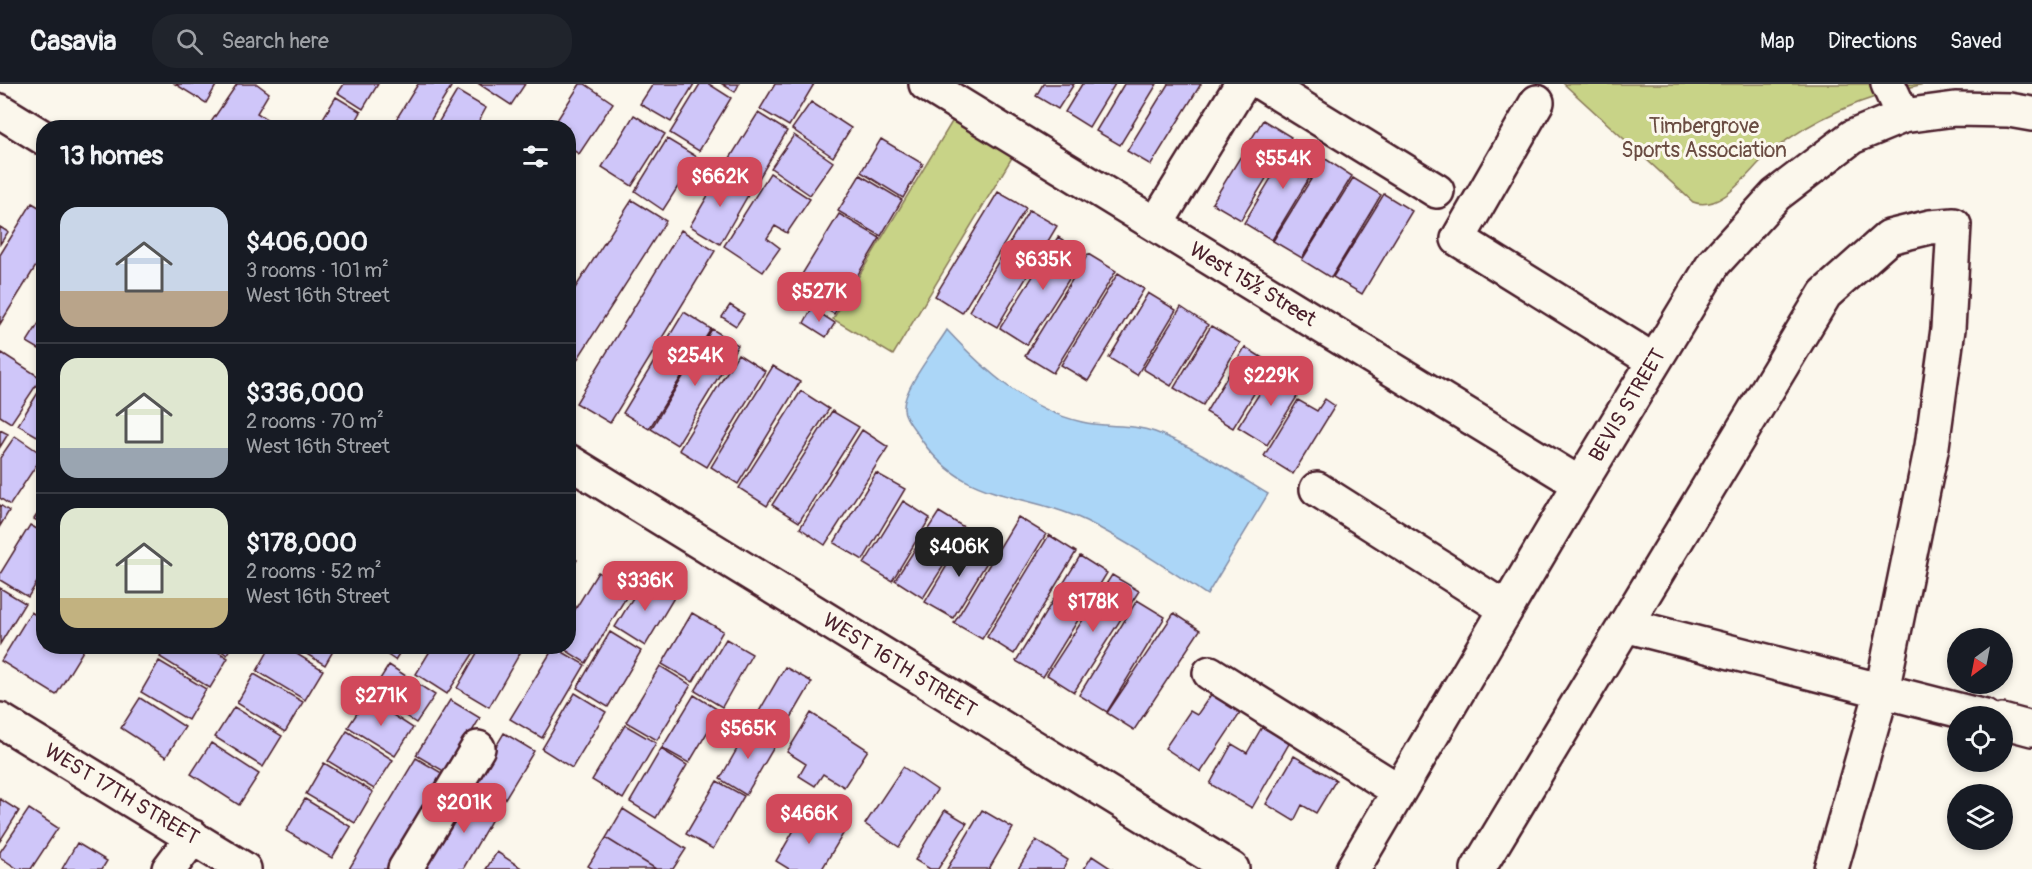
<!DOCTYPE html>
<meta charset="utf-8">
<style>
body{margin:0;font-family:Pangolin,sans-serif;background:#20242c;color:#f1f3f6;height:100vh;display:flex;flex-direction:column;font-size:22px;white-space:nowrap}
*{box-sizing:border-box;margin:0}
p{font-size:20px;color:#9ea1a6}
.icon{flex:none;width:33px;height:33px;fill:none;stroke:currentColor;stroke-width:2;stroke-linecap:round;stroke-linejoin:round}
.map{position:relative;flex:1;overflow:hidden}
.drawer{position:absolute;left:36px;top:36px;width:540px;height:534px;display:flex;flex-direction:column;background:#171b24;border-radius:24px;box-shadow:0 3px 9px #0003}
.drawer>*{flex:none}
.needle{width:39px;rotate:212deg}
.buttons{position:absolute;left:1947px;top:544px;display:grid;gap:12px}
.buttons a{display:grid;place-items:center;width:66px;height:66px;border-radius:50%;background:#171b24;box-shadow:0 3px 9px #0003;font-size:30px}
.price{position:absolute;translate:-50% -51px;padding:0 14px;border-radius:12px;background:#d1495b;color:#fff;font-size:20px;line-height:39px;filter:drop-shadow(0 2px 3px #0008)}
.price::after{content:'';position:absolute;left:50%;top:36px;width:18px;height:14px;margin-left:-9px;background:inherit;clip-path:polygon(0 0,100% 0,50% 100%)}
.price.current{background:#222;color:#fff}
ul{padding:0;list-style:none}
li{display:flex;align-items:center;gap:18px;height:150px;padding:0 24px}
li+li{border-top:2px solid #363941}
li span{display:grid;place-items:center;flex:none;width:168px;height:120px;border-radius:18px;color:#555}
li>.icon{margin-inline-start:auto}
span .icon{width:72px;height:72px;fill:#fffc;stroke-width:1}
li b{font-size:26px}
h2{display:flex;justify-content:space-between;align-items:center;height:72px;padding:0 24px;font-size:26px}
header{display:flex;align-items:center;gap:36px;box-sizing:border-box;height:84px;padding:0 30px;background:#171b24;border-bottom:2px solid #363941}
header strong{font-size:28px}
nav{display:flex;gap:33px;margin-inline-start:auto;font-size:21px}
.search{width:420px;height:54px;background:#20242c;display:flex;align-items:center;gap:15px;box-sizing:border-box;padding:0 21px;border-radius:24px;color:#9ea1a6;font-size:22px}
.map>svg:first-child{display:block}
</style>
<header>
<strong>Casavia</strong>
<div class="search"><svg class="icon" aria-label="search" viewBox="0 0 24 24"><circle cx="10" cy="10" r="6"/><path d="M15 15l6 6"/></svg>Search here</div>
<nav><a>Map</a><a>Directions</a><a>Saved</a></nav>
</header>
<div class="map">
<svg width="2032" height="785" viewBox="0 0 2032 785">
<rect width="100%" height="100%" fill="#fbf7ec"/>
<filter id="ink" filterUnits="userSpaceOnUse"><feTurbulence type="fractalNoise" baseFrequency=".0167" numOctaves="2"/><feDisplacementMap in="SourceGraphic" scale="12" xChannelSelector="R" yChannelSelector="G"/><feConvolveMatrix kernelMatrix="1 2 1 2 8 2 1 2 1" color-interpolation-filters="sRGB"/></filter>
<g filter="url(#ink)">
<path fill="#c8d387" stroke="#897959" stroke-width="1.5" d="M 1564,0 L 1924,0 C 1866,12 1811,34 1766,72 C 1747,89 1721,129 1693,118 Z
M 953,36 L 1013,72 L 893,271 L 833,235 Z"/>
<path fill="#abd6f7" stroke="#848da5" stroke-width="1.5" d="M 947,246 C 984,286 1028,326 1082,338 C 1107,344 1131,339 1155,348 C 1195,363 1232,388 1268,410 L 1207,511 C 1168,485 1128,458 1086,437 C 1022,406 960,420 917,349 C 912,342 904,333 904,325 C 902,306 936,264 947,246 Z"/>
<path fill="#cfc6f9" stroke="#4a1f2b" stroke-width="1.5" d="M 175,0 L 217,0 L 206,19 Z
M 237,0 L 257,0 L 269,9 L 257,29 L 268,36 L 263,44 L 207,44 Z
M 344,0 L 378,0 L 363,25 L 338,9 Z
M 418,0 L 446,0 L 451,3 L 426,44 L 395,44 L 392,42 Z
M 479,0 L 525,0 L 511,21 Z
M 580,0 L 585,0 L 613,19 L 579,70 L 568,63 L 568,44 L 552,44 Z
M 653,0 L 694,0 L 671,38 L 640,20 Z
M 700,0 L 709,0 L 731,14 L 699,67 L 670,49 Z
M 722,0 L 739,0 L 735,8 Z
M 775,0 L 814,0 L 789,42 L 760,25 Z
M 1043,0 L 1074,0 L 1058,25 L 1036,12 Z
M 1082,0 L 1115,0 L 1089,43 L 1065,28 Z
M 1124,0 L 1157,0 L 1120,61 L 1096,47 Z
M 1168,0 L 1201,0 L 1151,81 L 1127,67 Z
M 457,7 L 486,24 L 475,44 L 435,44 Z
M 336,13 L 361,28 L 352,44 L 317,44 Z
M 811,18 L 851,44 L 833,73 L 792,45 Z
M 758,29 L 787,47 L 755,101 L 725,82 Z
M 634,31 L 665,50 L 632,102 L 602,83 Z
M 1263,36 L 1291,53 L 1241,136 L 1212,119 Z
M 794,51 L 833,78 L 810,111 L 771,84 Z
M 667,55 L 697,73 L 663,126 L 635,107 Z
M 881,55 L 923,80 L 903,114 L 861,88 Z
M 1294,56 L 1322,73 L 1272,156 L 1244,139 Z
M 1324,74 L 1352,92 L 1302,174 L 1273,157 Z
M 721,89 L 751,106 L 720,160 L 690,142 Z
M 770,89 L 810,115 L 787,149 L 775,142 L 767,154 L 780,164 L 763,188 L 724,162 Z
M 860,91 L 902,116 L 881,152 L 838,127 Z
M 1353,94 L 1381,111 L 1331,194 L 1302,176 Z
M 998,108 L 1026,124 L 962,229 L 935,212 Z
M 1384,110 L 1412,127 L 1362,210 L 1333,193 Z
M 632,116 L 666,137 L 568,290 L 568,215 Z
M 32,119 L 44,126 L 44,169 L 0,240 L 0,171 Z
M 1029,126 L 1057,142 L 997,243 L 969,227 Z
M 839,130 L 880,154 L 834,230 L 793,205 Z
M 0,143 L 8,148 L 0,160 Z
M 681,146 L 715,167 L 610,339 L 576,319 Z
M 1058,153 L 1085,170 L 1027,261 L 1000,244 Z
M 1088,170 L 1116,187 L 1053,289 L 1025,272 Z
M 1118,189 L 1144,205 L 1088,297 L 1061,281 Z
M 1148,209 L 1176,226 L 1137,291 L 1109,274 Z
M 730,221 L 744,230 L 736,242 L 722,233 Z
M 1181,223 L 1208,241 L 1171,302 L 1143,285 Z
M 812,224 L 835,239 L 826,253 L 804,239 Z
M 684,228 L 711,245 L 649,345 L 623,329 Z
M 44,231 L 44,268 L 27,258 Z
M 1211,242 L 1240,259 L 1203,321 L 1174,304 Z
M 712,245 L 738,261 L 677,361 L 651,345 Z
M 1245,263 L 1272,280 L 1233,344 L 1206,328 Z
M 2,269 L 41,294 L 11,339 L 0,332 L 0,273 Z
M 738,270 L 765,287 L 707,383 L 679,366 Z
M 773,282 L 800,298 L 738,400 L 711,383 Z
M 1275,285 L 1303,303 L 1267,361 L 1238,343 Z
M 44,299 L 44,356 L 18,341 Z
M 801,307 L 829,325 L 767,422 L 739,404 Z
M 1325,315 L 1335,322 L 1293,390 L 1264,372 L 1298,316 L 1317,327 Z
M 832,327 L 859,343 L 799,438 L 772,421 Z
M 0,346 L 8,350 L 0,363 Z
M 862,346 L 888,363 L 825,461 L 800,444 Z
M 15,352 L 43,371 L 10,421 L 0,414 L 0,374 Z
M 876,389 L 905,405 L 863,476 L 834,459 Z
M 903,417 L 930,434 L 892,497 L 864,480 Z
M 44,420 L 44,441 L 34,435 Z
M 0,421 L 9,427 L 0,442 Z
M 939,428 L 967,445 L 923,514 L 895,496 Z
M 1018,433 L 1046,450 L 982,555 L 954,539 Z
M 30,441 L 44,449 L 44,487 L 28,513 L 0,496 L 0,490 Z
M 1049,451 L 1076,468 L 1014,570 L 987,553 Z
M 964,453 L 992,470 L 953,534 L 925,518 Z
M 568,471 L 577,476 L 568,490 Z
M 1080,472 L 1107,489 L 1043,593 L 1016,577 Z
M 598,488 L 630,507 L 586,579 L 559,562 L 568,562 L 568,537 Z
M 1112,491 L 1139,507 L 1074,608 L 1047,591 Z
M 645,494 L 675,512 L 645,562 L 615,543 Z
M 0,504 L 25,519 L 0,560 Z
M 1137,516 L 1165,533 L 1107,628 L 1079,611 Z
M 31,528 L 44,536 L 44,562 L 86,562 L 56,611 L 1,577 Z
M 692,529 L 723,547 L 693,598 L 662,580 Z
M 1174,529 L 1200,546 L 1134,646 L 1107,629 Z
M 610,548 L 641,567 L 608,623 L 577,604 Z
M 726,555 L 752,570 L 722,623 L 695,607 Z
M 167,562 L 209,562 L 228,574 L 210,604 L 160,573 Z
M 215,562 L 233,562 L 227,571 Z
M 271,562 L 284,562 L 323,586 L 305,616 L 257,587 Z
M 293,562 L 336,562 L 325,581 Z
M 374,562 L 404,562 L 395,576 Z
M 433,562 L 478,562 L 447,610 L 416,590 Z
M 481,562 L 524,562 L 489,623 L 457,604 Z
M 554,563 L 585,581 L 542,654 L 510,635 Z
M 159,577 L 206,605 L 188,636 L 141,608 Z
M 389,581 L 435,611 L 416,639 L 371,609 Z
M 660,582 L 691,601 L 657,656 L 626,638 Z
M 785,583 L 812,598 L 781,651 L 754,636 Z
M 254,590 L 303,618 L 285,648 L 237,619 Z
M 575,609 L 606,628 L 572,684 L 542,665 Z
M 1212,609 L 1241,628 L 1201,688 L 1165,664 L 1190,627 L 1197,631 Z
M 694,611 L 720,627 L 689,679 L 662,664 Z
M 140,614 L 185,643 L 166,673 L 121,644 Z
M 367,614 L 413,644 L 395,672 L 348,643 Z
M 450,616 L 480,634 L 447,689 L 416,671 Z
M 234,623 L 282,652 L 263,683 L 215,653 Z
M 811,629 L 868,666 L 844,703 L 823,690 L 815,702 L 799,692 L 806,680 L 787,668 Z
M 625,641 L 656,659 L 623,715 L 592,696 Z
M 750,642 L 777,658 L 746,711 L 720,695 Z
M 1262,643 L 1290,658 L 1252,724 L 1210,700 L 1232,660 L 1247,669 Z
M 347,647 L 393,676 L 374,705 L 328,677 Z
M 504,649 L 534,667 L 501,721 L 471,704 Z
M 211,659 L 259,690 L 239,721 L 191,690 Z
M 661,665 L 687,681 L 656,734 L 630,718 Z
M 1294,672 L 1336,696 L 1316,729 L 1302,721 L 1294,737 L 1266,720 Z
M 416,674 L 445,691 L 388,785 L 349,785 Z
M 324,679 L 373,708 L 355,739 L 306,710 Z
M 903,683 L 937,706 L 899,763 L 865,740 Z
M 717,697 L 744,712 L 713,765 L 686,750 Z
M 470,707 L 499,723 L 463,785 L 425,785 Z
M 0,715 L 19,727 L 0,757 Z
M 305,715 L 351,743 L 332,774 L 286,747 Z
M 29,725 L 58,744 L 31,785 L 18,785 L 0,773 L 0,768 Z
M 623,725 L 686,765 L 673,785 L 656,785 L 606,754 Z
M 945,726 L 967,739 L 938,785 L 930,785 L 915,776 Z
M 982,726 L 1013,744 L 989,785 L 947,785 Z
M 805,727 L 843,750 L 822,785 L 789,785 L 776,777 Z
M 606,754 L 656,785 L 593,785 L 588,782 Z
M 1036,756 L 1068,776 L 1063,785 L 1018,785 Z
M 77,759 L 107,777 L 102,785 L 62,785 Z
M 497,768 L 523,785 L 486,785 Z
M 1092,772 L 1112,785 L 1084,785 Z"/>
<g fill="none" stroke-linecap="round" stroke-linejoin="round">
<defs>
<path id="minor" d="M 926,0 L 1580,400
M 1263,0 L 1437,107
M 1888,0 L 1903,32
M 1537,18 L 1458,155 L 1654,277
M 0,27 L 44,54
M 1156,140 L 1242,0
M 568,377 L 1232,785
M 1317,405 L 1506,525
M 1625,541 L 1985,633
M 1210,589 L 1399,707
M 0,636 L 244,785
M 2002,637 L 2032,645
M 169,785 L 193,753
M 405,785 L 478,664
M 1353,785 L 1580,400 L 1714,179 L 1776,111 L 1852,53 L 1903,32 L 1955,25 L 2009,26 L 2032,30
M 1478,785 L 1825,210 L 1889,153 L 1930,143 L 1954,141 L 1948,245 L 1932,362 L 1882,607 L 1831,785"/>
</defs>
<use href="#minor" stroke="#4a1f2b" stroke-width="38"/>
<use href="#minor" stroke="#fbf7ec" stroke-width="33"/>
</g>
</g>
<g text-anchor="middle" stroke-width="6" stroke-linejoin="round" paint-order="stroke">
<g font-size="21" fill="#6a4c42" stroke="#fbf7ec">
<text x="1704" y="49">Timbergrove<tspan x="1704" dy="24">Sports Association</tspan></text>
</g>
<g font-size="21" fill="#4a1f2b" stroke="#fbf7ec">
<text transform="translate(1253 200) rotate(31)" y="7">West 15½ Street</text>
<text transform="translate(1627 321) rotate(-59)" y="7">BEVIS STREET</text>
<text transform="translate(900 581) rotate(32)" y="7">WEST 16TH STREET</text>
<text transform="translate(122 710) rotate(31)" y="7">WEST 17TH STREET</text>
</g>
</g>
</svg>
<div class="buttons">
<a><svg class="needle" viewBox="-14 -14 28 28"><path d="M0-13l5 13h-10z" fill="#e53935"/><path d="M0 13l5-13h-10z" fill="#9ea1a6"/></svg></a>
<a><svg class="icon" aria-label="locate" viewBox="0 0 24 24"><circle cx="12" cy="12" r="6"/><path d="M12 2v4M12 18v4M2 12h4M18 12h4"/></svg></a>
<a><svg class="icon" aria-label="layers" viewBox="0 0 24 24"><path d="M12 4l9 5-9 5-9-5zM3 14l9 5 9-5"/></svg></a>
</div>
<b class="price" style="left:1283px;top:106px">$554K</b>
<b class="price" style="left:720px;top:124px">$662K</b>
<b class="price" style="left:1043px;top:207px">$635K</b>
<b class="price" style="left:819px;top:239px">$527K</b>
<b class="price" style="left:695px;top:303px">$254K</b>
<b class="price" style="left:1271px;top:323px">$229K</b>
<b class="price current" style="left:959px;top:494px">$406K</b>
<b class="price" style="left:645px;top:528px">$336K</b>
<b class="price" style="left:1093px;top:549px">$178K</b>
<b class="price" style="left:381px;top:643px">$271K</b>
<b class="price" style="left:748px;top:676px">$565K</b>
<b class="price" style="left:464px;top:750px">$201K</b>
<b class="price" style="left:809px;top:761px">$466K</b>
<section class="drawer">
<h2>13 homes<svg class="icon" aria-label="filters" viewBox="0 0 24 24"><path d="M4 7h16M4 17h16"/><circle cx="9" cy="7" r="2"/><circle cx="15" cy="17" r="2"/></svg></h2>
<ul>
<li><span style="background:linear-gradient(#c9d6e8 70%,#b9a48a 0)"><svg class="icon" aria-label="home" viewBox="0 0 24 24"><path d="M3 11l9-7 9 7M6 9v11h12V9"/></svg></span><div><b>$406,000</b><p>3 rooms · 101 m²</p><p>West 16th Street</p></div></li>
<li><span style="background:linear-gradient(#dfe7d0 75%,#9aa5b1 0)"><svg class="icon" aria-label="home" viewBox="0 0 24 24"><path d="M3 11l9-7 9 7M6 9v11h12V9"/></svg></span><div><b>$336,000</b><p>2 rooms · 70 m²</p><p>West 16th Street</p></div></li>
<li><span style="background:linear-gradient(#dfe7d0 75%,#c2b280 0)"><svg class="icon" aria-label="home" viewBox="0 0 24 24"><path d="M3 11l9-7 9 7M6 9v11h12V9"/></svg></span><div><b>$178,000</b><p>2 rooms · 52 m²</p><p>West 16th Street</p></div></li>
</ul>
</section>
</div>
